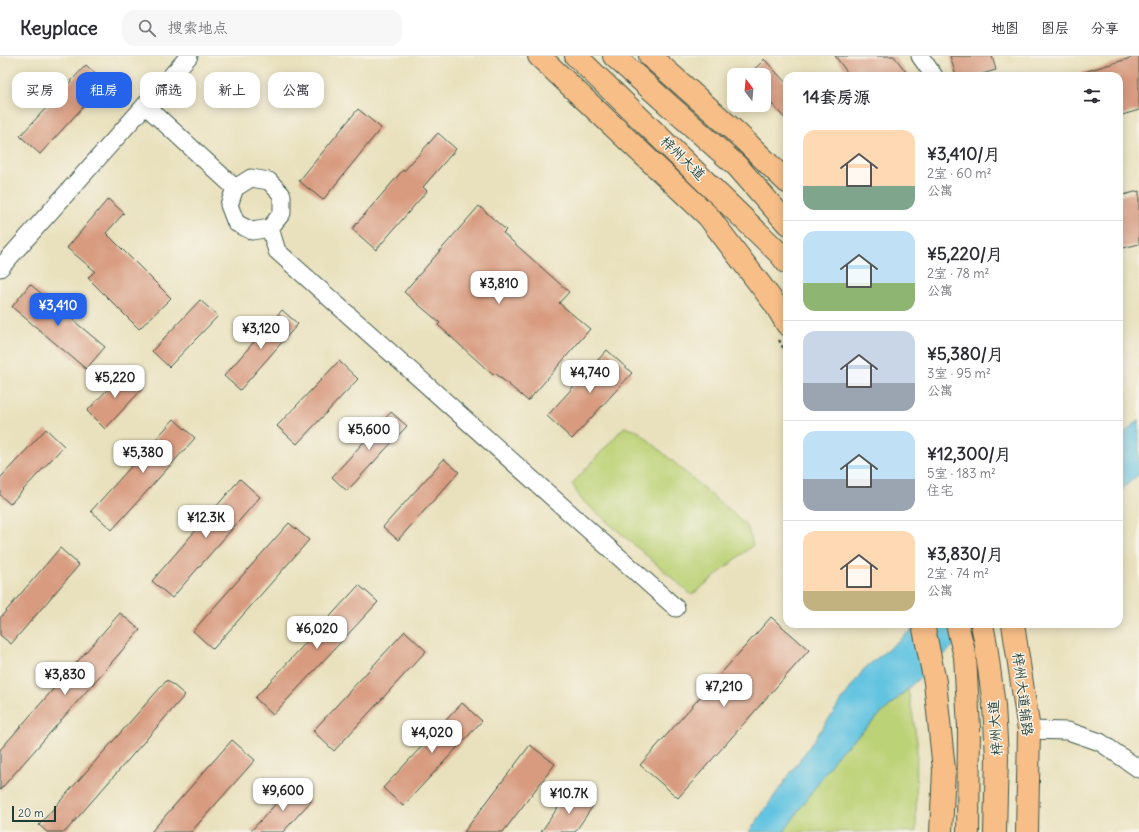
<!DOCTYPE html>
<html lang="zh">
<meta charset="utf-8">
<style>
body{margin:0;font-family:Delius,"LXGW WenKai TC",sans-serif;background:#f7f7f7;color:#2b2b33;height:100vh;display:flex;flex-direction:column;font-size:15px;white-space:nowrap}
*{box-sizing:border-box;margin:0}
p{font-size:13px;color:#7c7c81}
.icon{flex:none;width:22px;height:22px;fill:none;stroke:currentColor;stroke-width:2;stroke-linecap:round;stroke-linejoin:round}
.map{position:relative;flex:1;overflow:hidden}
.sheet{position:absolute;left:783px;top:16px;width:340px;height:556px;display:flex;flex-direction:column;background:#fff;border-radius:12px;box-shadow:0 2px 10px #0003}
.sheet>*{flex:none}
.guide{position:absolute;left:12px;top:16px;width:380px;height:36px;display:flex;gap:8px}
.needle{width:26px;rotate:344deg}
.tools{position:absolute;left:727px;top:12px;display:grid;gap:8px}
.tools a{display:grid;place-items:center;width:44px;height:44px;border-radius:8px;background:#fff;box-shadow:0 2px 10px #0003;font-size:20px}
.scale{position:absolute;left:12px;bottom:10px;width:44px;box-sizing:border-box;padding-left:4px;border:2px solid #1f3d34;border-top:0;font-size:11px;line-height:14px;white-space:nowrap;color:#1f3d34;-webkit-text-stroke:3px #f7f3e8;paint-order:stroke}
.price{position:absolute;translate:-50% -34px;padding:0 9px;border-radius:8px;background:#fff;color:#222;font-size:13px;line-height:26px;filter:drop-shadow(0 1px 2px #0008)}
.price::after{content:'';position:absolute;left:50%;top:24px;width:12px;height:9px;margin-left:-6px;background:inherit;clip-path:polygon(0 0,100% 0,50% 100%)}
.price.selected{background:#2563eb;color:#fff}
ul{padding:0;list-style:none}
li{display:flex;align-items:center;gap:12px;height:100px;padding:0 20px}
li+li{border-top:1px solid #e1e1e2}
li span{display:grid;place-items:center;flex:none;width:112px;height:80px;border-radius:12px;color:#555}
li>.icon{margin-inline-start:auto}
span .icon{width:48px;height:48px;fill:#fffc;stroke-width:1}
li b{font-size:17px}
h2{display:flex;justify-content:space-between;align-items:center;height:48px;padding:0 20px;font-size:17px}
.chip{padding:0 14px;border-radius:12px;background:#fff;box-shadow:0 2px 10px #0003;font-size:14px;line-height:36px}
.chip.selected{background:#2563eb;color:#fff}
header{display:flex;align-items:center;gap:24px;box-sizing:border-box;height:56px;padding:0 20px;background:#fff;border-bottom:1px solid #e1e1e2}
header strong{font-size:19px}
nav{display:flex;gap:22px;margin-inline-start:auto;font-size:14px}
.search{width:280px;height:36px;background:#f7f7f7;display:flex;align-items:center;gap:10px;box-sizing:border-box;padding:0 14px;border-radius:12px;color:#7c7c81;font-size:15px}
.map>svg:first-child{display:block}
</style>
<header>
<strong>Keyplace</strong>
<div class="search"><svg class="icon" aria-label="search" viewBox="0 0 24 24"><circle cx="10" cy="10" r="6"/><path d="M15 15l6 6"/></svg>搜索地点</div>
<nav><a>地图</a><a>图层</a><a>分享</a></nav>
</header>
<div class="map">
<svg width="1139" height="776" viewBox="0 0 1139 776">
<rect width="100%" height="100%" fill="#f7f3e8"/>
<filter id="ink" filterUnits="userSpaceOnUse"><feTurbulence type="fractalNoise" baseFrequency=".025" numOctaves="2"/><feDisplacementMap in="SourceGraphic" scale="8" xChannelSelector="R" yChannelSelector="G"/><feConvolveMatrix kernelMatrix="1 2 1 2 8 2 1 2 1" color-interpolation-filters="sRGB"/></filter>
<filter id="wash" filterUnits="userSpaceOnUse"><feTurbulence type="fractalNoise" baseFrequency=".012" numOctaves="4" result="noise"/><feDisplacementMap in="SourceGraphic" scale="16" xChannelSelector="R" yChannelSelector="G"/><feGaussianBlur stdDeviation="0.9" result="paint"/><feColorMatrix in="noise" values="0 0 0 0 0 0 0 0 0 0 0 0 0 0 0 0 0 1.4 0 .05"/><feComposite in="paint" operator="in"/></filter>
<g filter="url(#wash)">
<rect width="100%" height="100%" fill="#e9e1bd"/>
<path fill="#bcd276" stroke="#6e8855" d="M 624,371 L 638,375 L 747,470 L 753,489 L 692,539 L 581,443 L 572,428 Z
M 908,633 L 917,685 L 916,776 L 784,776 L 838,698 Z"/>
<path fill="#63c4e1" stroke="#41808a" d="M 1139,364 L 1139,418 L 1119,436 L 1119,382 Z
M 919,568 L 977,568 L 838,698 L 784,776 L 749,776 L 864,613 Z"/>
<g id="blocks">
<path fill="#d89b80" d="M 835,0 L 894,0 L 909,20 L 850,20 Z
M 950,0 L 992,0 L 996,14 L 975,20 L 956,20 Z
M 1137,0 L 1139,0 L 1139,54 L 1119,60 L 1119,20 L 1082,20 L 1081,17 Z
M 764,3 L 787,28 L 787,65 L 764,39 L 764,19 L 748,19 L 764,4 Z
M 86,9 L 105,27 L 40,98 L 20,80 Z
M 358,53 L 381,72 L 323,144 L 299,125 Z
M 438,77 L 456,93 L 423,131 L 427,135 L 376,194 L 352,173 L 403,114 L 404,115 Z
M 1139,135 L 1139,188 L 1119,193 L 1119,140 Z
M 108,143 L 124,157 L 106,177 L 171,242 L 139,273 L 88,222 L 95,215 L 67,192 Z
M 479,150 L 506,174 L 503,177 L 569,236 L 559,247 L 590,273 L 528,345 L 495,317 L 493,319 L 438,269 L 440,267 L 404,236 Z
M 30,228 L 105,291 L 86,313 L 12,251 Z
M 200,244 L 218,260 L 169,311 L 152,295 Z
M 282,254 L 298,268 L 240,334 L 224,320 Z
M 607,294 L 632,317 L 572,383 L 547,360 Z
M 339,305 L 358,323 L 297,388 L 277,370 Z
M 126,314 L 144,331 L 105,373 L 87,355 Z
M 391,356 L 407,370 L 347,435 L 332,421 Z
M 174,363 L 195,382 L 112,474 L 91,455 Z
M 46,373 L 64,390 L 10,448 L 0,439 L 0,422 Z
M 444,403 L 459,416 L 398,484 L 383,471 Z
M 240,423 L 260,441 L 172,542 L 152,525 Z
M 289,467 L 309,484 L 213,593 L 193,575 Z
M 60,492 L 79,509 L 11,588 L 0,579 L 0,562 Z
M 359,529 L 378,546 L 273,659 L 255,642 Z
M 120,557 L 140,574 L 0,734 L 0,694 Z
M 771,561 L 809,594 L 678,742 L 640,709 Z
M 405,575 L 426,595 L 334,695 L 313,675 Z
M 167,624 L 185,639 L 65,776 L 47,776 L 39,769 Z
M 462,647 L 482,665 L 403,750 L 383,732 Z
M 232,684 L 255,704 L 191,776 L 151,776 Z
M 530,689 L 555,708 L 503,776 L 464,776 Z
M 293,729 L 311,745 L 283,776 L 250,776 Z
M 570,734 L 593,750 L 575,776 L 541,776 Z"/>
</g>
</g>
<g filter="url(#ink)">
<use href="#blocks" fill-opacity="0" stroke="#3d5649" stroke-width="1"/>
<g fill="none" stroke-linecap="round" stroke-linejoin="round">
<defs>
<path id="minor" d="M 920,0 L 934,20
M 145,49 L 235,132
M 251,122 L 269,125 L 282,139 L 282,157 L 270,172 L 252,175 L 236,167 L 229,149 L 235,132 Z
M 270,172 L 277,195 L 676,552
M 0,212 L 189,0
M 1029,674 L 1068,675 L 1100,686 L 1139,713"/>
<path id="major" d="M 539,0 L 708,160 L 775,248 L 787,268
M 650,0 L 739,79 L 787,126
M 923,568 L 935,626 L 944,714 L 941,776
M 1013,568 L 1029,674 L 1027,776"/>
<path id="highway" d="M 576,0 L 780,198 L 787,207
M 614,0 L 737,110 L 787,167
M 957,568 L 965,600 L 969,672 L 968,776
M 982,568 L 986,589 L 994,650 L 997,701 L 995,776"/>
</defs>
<use href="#minor" stroke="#3d5649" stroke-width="19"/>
<use href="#major" stroke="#3d5649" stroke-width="24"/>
<use href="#highway" stroke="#3d5649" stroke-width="24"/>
<path stroke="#3d5649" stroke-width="2.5" stroke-dasharray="3 3" stroke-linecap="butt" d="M 779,284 L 787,299"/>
<use href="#minor" stroke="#fff" stroke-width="17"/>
<use href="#major" stroke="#f7be88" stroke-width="22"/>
<use href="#highway" stroke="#f7be88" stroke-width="22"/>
</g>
</g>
<g text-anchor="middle" stroke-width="3" stroke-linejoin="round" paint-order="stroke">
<g font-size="14" fill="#1f3d34" stroke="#f7f3e8">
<text transform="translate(683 102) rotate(44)" y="5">梓州大道</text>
<text transform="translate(1023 638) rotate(83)" y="5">梓州大道辅路</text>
<text transform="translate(995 672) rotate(-94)" y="5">梓州大道</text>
</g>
</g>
</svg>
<div class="tools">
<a><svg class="needle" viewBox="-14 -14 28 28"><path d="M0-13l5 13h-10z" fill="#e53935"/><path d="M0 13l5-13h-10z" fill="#7c7c81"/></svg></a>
</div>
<div class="scale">20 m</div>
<b class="price" style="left:499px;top:249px">¥3,810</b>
<b class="price selected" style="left:58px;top:271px">¥3,410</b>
<b class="price" style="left:261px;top:294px">¥3,120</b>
<b class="price" style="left:590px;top:338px">¥4,740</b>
<b class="price" style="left:115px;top:343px">¥5,220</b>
<b class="price" style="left:369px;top:395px">¥5,600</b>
<b class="price" style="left:143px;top:418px">¥5,380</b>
<b class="price" style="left:206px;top:483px">¥12.3K</b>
<b class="price" style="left:317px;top:594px">¥6,020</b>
<b class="price" style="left:65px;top:640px">¥3,830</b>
<b class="price" style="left:724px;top:652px">¥7,210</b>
<b class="price" style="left:432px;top:698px">¥4,020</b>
<b class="price" style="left:283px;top:756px">¥9,600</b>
<b class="price" style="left:569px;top:759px">¥10.7K</b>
<div class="guide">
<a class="chip">买房</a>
<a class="chip selected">租房</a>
<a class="chip">筛选</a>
<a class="chip">新上</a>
<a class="chip">公寓</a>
</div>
<section class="sheet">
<h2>14套房源<svg class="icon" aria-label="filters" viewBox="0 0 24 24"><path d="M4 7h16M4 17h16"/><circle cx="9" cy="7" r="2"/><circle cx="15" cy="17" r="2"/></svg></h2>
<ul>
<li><span style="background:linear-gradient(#ffd9b3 70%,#7fa58c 0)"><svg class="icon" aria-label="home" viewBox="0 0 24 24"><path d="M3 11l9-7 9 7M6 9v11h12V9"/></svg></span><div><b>¥3,410/月</b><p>2室 · 60 m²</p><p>公寓</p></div></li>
<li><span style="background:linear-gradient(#bfe0f5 65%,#8fb573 0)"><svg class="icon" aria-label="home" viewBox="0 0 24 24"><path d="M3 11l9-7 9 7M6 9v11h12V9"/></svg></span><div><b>¥5,220/月</b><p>2室 · 78 m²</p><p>公寓</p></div></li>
<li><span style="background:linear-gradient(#c9d6e8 65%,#9aa5b1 0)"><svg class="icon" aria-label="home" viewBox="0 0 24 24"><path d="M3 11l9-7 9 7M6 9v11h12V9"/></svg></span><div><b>¥5,380/月</b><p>3室 · 95 m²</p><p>公寓</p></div></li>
<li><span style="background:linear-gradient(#bfe0f5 60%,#9aa5b1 0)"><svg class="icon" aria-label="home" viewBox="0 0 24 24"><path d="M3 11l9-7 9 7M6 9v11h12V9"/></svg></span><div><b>¥12,300/月</b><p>5室 · 183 m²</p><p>住宅</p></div></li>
<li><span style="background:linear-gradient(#ffd9b3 75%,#c2b280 0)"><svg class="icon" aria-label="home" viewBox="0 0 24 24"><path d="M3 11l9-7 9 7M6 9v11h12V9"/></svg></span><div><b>¥3,830/月</b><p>2室 · 74 m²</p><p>公寓</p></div></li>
</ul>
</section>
</div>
